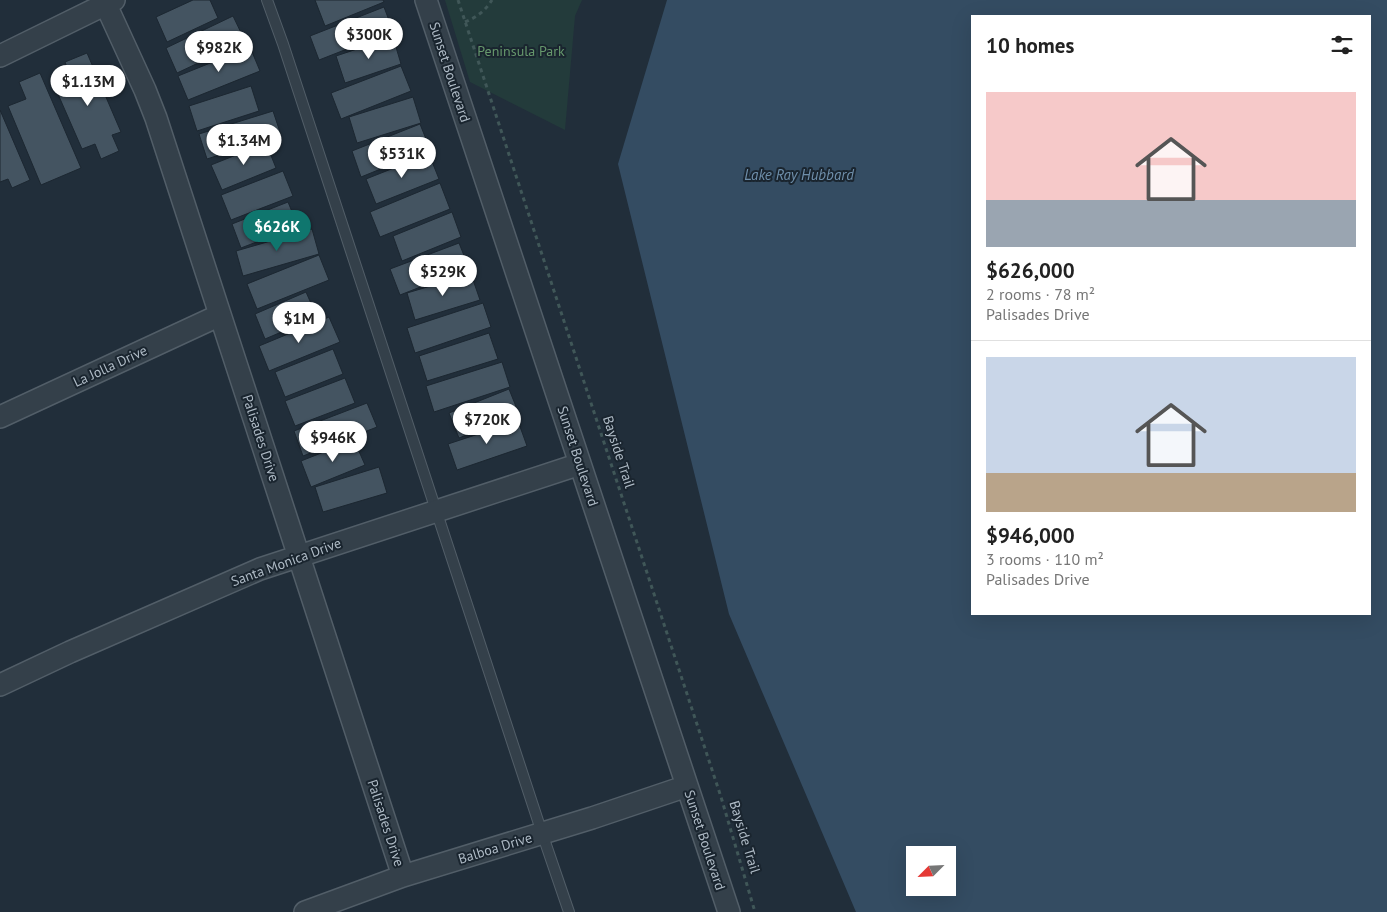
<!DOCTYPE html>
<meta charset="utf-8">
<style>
body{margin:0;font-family:"PT Sans",sans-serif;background:#f2f2f2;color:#222;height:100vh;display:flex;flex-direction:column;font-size:19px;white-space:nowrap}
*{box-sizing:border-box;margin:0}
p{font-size:16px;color:#767676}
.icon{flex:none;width:28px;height:28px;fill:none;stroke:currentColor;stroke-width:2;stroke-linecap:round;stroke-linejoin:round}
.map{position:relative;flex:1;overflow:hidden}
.details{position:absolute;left:971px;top:15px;width:400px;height:600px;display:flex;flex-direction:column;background:#fff;border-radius:0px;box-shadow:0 5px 20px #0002}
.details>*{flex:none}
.needle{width:32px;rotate:246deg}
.fabs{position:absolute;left:906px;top:846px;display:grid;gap:10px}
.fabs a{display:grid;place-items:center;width:50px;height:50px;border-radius:0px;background:#fff;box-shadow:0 5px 20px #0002;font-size:25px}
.price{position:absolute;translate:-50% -42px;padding:0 11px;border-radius:18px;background:#fff;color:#222;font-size:16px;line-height:32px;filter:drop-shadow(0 1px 2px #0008)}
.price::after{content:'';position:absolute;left:50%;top:30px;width:15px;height:11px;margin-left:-8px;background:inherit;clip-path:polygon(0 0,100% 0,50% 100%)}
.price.active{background:#0f766e;color:#fff}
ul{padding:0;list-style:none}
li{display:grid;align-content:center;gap:10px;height:265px;padding:0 15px}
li+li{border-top:1px solid #e0e0e0}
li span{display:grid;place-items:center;height:155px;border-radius:0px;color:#555}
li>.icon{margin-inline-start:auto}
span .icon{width:90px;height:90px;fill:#fffc;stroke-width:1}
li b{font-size:21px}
h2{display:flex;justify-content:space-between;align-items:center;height:60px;padding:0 15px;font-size:21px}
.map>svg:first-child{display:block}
</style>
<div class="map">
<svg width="1387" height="912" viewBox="0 0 1387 912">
<rect width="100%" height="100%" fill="#212e3a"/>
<path fill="#233b3b" d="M 445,0 L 582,0 L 575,16 L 565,130 L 470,82 Z"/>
<path fill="#344c62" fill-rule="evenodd" d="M 667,0 L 1387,0 L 1387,912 L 856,912 L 729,614 L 618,164 ZM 972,16 L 1370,16 L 1370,614 L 972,614 ZM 915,855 L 948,855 L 948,888 L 915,888 Z"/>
<path fill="#445461" stroke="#1c2731" d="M 193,0 L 210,0 L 218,18 L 167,42 L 156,17 Z
M 315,0 L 383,0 L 384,2 L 325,26 Z
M 384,7 L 393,31 L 319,60 L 310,36 Z
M 233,16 L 245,41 L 177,73 L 166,48 Z
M 393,37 L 401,64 L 345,83 L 336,56 Z
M 250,47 L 260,71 L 188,100 L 178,76 Z
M 87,53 L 121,132 L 112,135 L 119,151 L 101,159 L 95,144 L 82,149 L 54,85 L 71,78 L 65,62 Z
M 401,66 L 411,91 L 341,119 L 331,93 Z
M 40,73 L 81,168 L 41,185 L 8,106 L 26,99 L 19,82 Z
M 251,86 L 259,111 L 197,131 L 189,106 Z
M 413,97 L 421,123 L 357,143 L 349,117 Z
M 0,110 L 30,180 L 12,188 L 8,179 L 0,182 Z
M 273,111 L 281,135 L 207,159 L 199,134 Z
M 420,124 L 430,149 L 361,177 L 352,151 Z
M 266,143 L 276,168 L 222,190 L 211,165 Z
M 429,154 L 439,179 L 376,204 L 366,179 Z
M 283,171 L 293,196 L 231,220 L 221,195 Z
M 440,183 L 450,209 L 380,237 L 370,212 Z
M 288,202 L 298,226 L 241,248 L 232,224 Z
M 452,212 L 461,237 L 402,261 L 393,236 Z
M 312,229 L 319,254 L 243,276 L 236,251 Z
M 459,243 L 469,268 L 400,295 L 390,269 Z
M 319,255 L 329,280 L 257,309 L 247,284 Z
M 471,274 L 480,300 L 415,320 L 407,293 Z
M 306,292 L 317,317 L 265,339 L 255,314 Z
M 483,303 L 491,327 L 415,353 L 407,328 Z
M 329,317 L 340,342 L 269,371 L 259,346 Z
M 489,333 L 498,359 L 427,381 L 419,356 Z
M 333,349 L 343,374 L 285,397 L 275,372 Z
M 502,362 L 510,387 L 434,412 L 426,386 Z
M 345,378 L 355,403 L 295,426 L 285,401 Z
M 509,389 L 519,414 L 459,438 L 449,413 Z
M 367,403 L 377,427 L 303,456 L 294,431 Z
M 518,421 L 527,446 L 457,470 L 448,444 Z
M 354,440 L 365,465 L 311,487 L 301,461 Z
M 379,467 L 387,493 L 323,512 L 315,487 Z"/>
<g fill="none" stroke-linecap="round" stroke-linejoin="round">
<defs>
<path id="lane" d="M 267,0 L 283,44 L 542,833 L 569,912"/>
<path id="street" d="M 426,0 L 729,912
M 106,5 L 145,90 L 156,118 L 403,876
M 0,56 L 114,0
M 0,417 L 220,315
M 0,685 L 70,652 L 260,569 L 580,464
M 305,912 L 403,876 L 592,818 L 687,786"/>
</defs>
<use href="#lane" stroke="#525e68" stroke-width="12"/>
<use href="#street" stroke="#525e68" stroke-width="24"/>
<path stroke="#405758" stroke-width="3" stroke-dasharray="4 4" stroke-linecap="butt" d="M 458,0 L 721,797 L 755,912
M 465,22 C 477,17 485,11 492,0"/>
<use href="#lane" stroke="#34404a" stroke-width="10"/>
<use href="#street" stroke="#34404a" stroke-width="21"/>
</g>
<g text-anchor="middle" stroke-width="4" stroke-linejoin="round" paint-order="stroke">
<g font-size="14" fill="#66986c" stroke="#1a252f">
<text x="521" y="56">Peninsula Park</text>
</g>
<g font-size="14" fill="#afbbc6" stroke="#1a252f">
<text transform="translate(450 72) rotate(72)" y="5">Sunset Boulevard</text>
<text transform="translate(110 366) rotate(-25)" y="5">La Jolla Drive</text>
<text transform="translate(261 438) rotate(72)" y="5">Palisades Drive</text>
<text transform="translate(619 452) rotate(72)" y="5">Bayside Trail</text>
<text transform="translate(578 456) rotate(72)" y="5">Sunset Boulevard</text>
<text transform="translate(286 562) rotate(-20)" y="5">Santa Monica Drive</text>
<text transform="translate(386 823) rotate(72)" y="5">Palisades Drive</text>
<text transform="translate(745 837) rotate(73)" y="5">Bayside Trail</text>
<text transform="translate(705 840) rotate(72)" y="5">Sunset Boulevard</text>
<text transform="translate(495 848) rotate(-17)" y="5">Balboa Drive</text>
</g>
<g font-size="15" font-style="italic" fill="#6f8fab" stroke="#1a252f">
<text x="799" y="180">Lake Ray Hubbard</text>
</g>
</g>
</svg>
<div class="fabs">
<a><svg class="needle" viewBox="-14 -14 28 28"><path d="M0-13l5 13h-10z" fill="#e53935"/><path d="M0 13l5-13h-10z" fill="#767676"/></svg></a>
</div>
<b class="price" style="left:369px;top:60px">$300K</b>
<b class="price" style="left:219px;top:73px">$982K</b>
<b class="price" style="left:88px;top:107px">$1.13M</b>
<b class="price" style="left:244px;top:166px">$1.34M</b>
<b class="price" style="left:402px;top:179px">$531K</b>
<b class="price active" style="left:277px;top:252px">$626K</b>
<b class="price" style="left:443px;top:297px">$529K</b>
<b class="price" style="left:299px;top:344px">$1M</b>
<b class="price" style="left:487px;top:445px">$720K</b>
<b class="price" style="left:333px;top:463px">$946K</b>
<section class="details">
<h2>10 homes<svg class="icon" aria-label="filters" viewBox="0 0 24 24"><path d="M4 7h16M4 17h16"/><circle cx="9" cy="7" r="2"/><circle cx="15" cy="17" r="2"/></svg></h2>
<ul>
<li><span style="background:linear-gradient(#f6c9c9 70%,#9aa5b1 0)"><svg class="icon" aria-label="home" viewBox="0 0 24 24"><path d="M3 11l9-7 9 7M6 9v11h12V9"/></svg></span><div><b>$626,000</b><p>2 rooms · 78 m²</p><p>Palisades Drive</p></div></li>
<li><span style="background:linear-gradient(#c9d6e8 75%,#b9a48a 0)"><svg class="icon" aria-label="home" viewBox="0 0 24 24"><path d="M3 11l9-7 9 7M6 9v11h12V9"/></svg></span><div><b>$946,000</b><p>3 rooms · 110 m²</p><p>Palisades Drive</p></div></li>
</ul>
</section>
</div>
